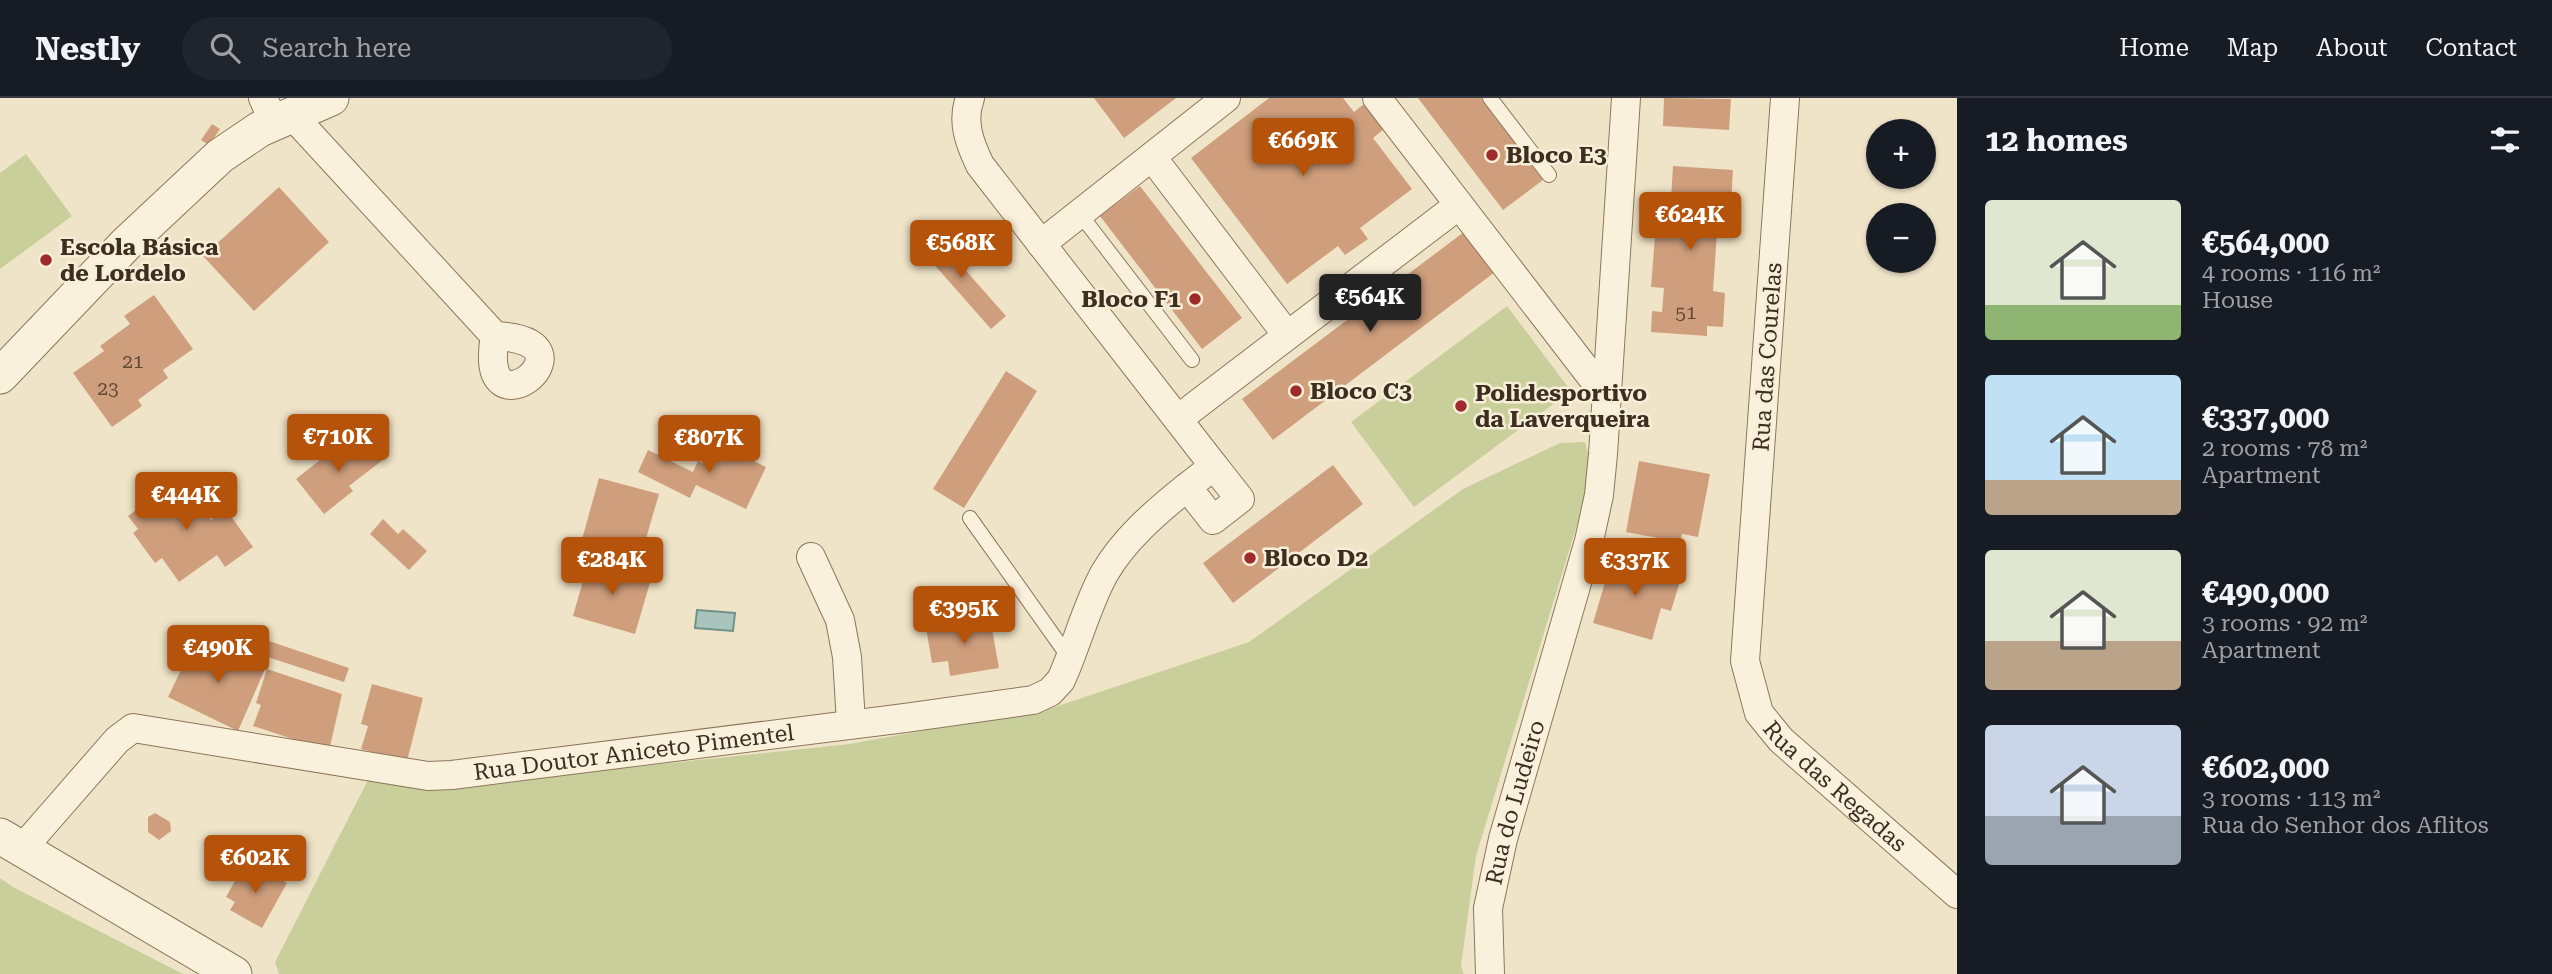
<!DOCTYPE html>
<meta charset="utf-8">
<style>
body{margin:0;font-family:"Roboto Serif",serif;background:#20242c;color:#f1f3f6;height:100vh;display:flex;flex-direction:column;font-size:26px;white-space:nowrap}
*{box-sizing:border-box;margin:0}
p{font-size:23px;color:#9ea1a6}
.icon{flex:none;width:38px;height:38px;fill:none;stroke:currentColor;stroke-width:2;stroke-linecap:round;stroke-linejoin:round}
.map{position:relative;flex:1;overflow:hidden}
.side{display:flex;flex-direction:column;background:#171b24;width:595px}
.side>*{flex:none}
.fabs{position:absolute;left:1866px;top:21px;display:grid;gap:14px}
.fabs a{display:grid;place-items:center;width:70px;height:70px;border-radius:50%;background:#171b24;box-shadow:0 2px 5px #0004;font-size:35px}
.price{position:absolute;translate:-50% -60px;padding:0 16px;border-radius:7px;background:#b45309;color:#fff;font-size:23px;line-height:46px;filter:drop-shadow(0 2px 4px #0008)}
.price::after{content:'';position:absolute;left:50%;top:42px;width:21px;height:16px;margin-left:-10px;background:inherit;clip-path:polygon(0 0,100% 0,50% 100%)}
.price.on{background:#222;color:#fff}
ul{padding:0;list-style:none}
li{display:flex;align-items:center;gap:21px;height:175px;padding:0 28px}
li span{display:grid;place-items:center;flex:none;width:196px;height:140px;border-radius:7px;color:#555}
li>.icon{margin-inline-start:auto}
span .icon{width:84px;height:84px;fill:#fffc;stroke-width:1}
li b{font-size:30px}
h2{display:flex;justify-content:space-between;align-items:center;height:84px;padding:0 28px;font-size:30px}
header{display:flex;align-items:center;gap:42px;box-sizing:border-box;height:98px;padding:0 35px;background:#171b24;border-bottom:2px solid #363941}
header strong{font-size:33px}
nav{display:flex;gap:38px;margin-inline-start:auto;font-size:24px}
.search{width:490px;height:63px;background:#20242c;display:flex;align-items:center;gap:18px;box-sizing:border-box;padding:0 24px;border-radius:38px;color:#9ea1a6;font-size:26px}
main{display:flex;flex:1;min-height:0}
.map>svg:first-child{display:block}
</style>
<header>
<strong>Nestly</strong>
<div class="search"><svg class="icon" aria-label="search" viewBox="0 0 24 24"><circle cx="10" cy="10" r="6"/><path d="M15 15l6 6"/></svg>Search here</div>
<nav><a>Home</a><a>Map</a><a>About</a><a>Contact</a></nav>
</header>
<main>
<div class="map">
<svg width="1957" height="876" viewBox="0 0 1957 876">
<rect width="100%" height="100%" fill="#f0e4c8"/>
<path fill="#c9cf9b" d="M 26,56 L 72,118 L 0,171 L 0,75 Z
M 1507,208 L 1571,293 L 1414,409 L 1351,324 Z
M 1585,344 L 1593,374 L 1476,758 L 1461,868 L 1464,876 L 279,876 L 275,864 L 371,676 L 484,685 L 849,646 L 1055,609 L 1249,544 L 1463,391 L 1560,345 Z
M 0,780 L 13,789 L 183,876 L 0,876 Z"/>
<path fill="#a9c4bc" stroke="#6f938a" stroke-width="2" d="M 697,512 L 735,515 L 733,533 L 695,530 Z"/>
<path fill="#cf9f7d" d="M 1094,0 L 1176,0 L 1124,40 Z
M 1269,0 L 1343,0 L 1354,14 L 1365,5 L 1384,31 L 1373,40 L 1412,91 L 1360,130 L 1368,141 L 1345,157 L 1338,148 L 1287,186 L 1191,60 Z
M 1418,0 L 1481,0 L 1543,82 L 1503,112 Z
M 1664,0 L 1731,1 L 1729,32 L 1663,28 Z
M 212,26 L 220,31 L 209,47 L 201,42 Z
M 1673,68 L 1733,72 L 1731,106 L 1719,105 L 1713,193 L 1725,195 L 1723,229 L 1707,228 L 1707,238 L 1651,234 L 1652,213 L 1662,214 L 1664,190 L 1651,189 L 1658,100 L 1671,101 Z
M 1140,88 L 1242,220 L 1202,251 L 1100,118 Z
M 279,89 L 329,144 L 254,213 L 203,158 Z
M 1468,131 L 1499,171 L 1273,342 L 1242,301 Z
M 931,133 L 1006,218 L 991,231 L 916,146 Z
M 154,197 L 193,251 L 163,272 L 168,280 L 138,302 L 142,308 L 112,329 L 73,275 L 104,253 L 100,248 L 130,226 L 124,218 Z
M 1006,273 L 1037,293 L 964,410 L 933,391 Z
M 356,339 L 368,354 L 374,349 L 384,361 L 349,388 L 353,393 L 324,416 L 296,381 L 330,354 L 333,358 Z
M 719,346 L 766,369 L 746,411 L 696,387 L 690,400 L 638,374 L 648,352 L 693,374 L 698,363 L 708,368 Z
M 1639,363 L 1710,376 L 1698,439 L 1682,436 L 1680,444 L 1626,434 Z
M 1333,367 L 1363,406 L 1233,505 L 1203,465 Z
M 180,380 L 211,422 L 225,410 L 253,449 L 225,469 L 217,457 L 179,484 L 162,460 L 155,465 L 133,435 L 138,431 L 128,418 Z
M 599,380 L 659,396 L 640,461 L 581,445 Z
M 383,421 L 398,436 L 403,431 L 427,453 L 409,472 L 370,436 Z
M 1613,457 L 1668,474 L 1666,479 L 1680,483 L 1671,513 L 1661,510 L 1652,542 L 1593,525 Z
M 589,462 L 651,481 L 635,536 L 573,518 Z
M 990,519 L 999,570 L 950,578 L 948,563 L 932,565 L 926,530 Z
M 227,529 L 349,570 L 344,584 L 222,544 Z
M 203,541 L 265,571 L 238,633 L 168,599 L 185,564 L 191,567 Z
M 267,571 L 342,596 L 329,653 L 253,628 L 261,607 L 256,605 Z
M 372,586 L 423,600 L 407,663 L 361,651 L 368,628 L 361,626 Z
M 155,715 L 170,724 L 171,733 L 159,742 L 148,734 L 148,719 Z
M 244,767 L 266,779 L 269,774 L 287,785 L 262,830 L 230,812 L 235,804 L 226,799 Z"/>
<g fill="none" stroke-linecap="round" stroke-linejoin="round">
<defs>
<path id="service" d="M 1490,0 L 1549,77
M 1080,116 L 1192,262
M 970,420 L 1070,561"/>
<g id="minor">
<path d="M 263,0 L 274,24"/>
<path d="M 970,0 C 961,24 970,46 980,67 L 1214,368"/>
<path d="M 1377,0 L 1607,299"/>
<path id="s1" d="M 1785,0 L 1745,563 L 1759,615 L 1781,642 L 1957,796"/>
<path d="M 292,17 L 495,238"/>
<path d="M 1152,59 L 1287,237"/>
<path d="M 1041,146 L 1226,0"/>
<path d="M 495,238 C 605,242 475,346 495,238 Z"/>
<path d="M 1178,321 L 1459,107"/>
<path d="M 1214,368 L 1240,401 L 1213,422 L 1187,389 Z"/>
<path d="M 811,459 L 840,522 L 847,559 L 851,625"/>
<path id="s2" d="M 21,752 L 117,642 L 133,630 L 428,678 L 452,677 L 905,620 L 1033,602 L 1050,594 L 1061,582 C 1077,547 1086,509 1104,476 C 1124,441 1156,414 1187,389"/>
<path id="s3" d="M 1490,876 L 1488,810 L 1503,741 L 1589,443 L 1599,397 L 1603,356 L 1626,0"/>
</g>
<path id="tertiary" d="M 0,278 L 126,146 L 220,58 L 260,31 L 331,0
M 0,738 L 234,876"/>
</defs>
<use href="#service" stroke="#8d765c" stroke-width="16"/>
<use href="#minor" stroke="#8d765c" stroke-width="30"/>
<use href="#tertiary" stroke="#8d765c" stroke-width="37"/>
<use href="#service" stroke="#faf1dc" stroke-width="14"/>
<use href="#minor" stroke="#faf1dc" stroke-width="28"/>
<use href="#tertiary" stroke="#faf1dc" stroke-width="35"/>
</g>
<g fill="#9e2a2b" stroke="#f7eed8" stroke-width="2.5">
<circle cx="1492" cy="57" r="7"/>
<circle cx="46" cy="162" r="7"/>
<circle cx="1195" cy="201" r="7"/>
<circle cx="1296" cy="293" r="7"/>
<circle cx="1461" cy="308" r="7"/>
<circle cx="1250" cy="460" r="7"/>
</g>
<g text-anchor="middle" stroke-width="5" stroke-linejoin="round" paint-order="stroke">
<g font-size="19" fill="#624a37">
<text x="1686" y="221">51</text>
<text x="133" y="270">21</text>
<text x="108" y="297">23</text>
</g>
<g font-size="23" font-weight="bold" fill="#3d2e20" stroke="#f7eed8" text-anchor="start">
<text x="1506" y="65">Bloco E3</text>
<text x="60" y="157">Escola Básica<tspan x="60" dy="26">de Lordelo</tspan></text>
<text x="1181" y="209" text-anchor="end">Bloco F1</text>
<text x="1310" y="301">Bloco C3</text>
<text x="1475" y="303">Polidesportivo<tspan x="1475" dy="26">da Laverqueira</tspan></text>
<text x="1264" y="468">Bloco D2</text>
</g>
<g font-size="23" fill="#3d2e20" stroke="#f7eed8">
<text transform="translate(1767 259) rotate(-86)" y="8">Rua das Courelas</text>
<text dy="8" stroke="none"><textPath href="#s2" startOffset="672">Rua Doutor Aniceto Pimentel</textPath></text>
<text dy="8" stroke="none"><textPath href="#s1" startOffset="724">Rua das Regadas</textPath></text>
<text dy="8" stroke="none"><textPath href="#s3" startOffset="175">Rua do Ludeiro</textPath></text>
</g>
</g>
</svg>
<div class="fabs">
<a>+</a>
<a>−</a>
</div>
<b class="price" style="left:1303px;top:80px">€669K</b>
<b class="price" style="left:1690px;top:154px">€624K</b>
<b class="price" style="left:961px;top:182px">€568K</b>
<b class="price on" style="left:1370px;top:236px">€564K</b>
<b class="price" style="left:338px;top:376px">€710K</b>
<b class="price" style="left:709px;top:377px">€807K</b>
<b class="price" style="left:186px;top:434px">€444K</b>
<b class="price" style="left:612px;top:499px">€284K</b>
<b class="price" style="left:1635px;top:500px">€337K</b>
<b class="price" style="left:964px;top:548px">€395K</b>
<b class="price" style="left:218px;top:587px">€490K</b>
<b class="price" style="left:255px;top:797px">€602K</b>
</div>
<section class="side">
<h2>12 homes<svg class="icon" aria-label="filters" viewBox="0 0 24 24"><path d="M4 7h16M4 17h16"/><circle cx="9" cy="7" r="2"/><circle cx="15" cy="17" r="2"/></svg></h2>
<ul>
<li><span style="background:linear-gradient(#dfe7d0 75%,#8fb573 0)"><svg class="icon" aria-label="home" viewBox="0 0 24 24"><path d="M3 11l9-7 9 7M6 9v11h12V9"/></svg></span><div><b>€564,000</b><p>4 rooms · 116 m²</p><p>House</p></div></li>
<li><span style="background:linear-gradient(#bfe0f5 75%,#b9a48a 0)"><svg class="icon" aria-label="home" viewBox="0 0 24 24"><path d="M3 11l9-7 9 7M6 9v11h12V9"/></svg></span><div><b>€337,000</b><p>2 rooms · 78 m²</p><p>Apartment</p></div></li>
<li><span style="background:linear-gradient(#dfe7d0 65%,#b9a48a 0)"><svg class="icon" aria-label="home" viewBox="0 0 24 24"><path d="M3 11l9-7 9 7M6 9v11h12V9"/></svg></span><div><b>€490,000</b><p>3 rooms · 92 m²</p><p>Apartment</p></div></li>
<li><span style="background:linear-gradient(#c9d6e8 65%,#9aa5b1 0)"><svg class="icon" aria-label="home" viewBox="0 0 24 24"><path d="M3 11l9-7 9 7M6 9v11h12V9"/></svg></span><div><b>€602,000</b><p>3 rooms · 113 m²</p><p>Rua do Senhor dos Aflitos</p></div></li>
</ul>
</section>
</main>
